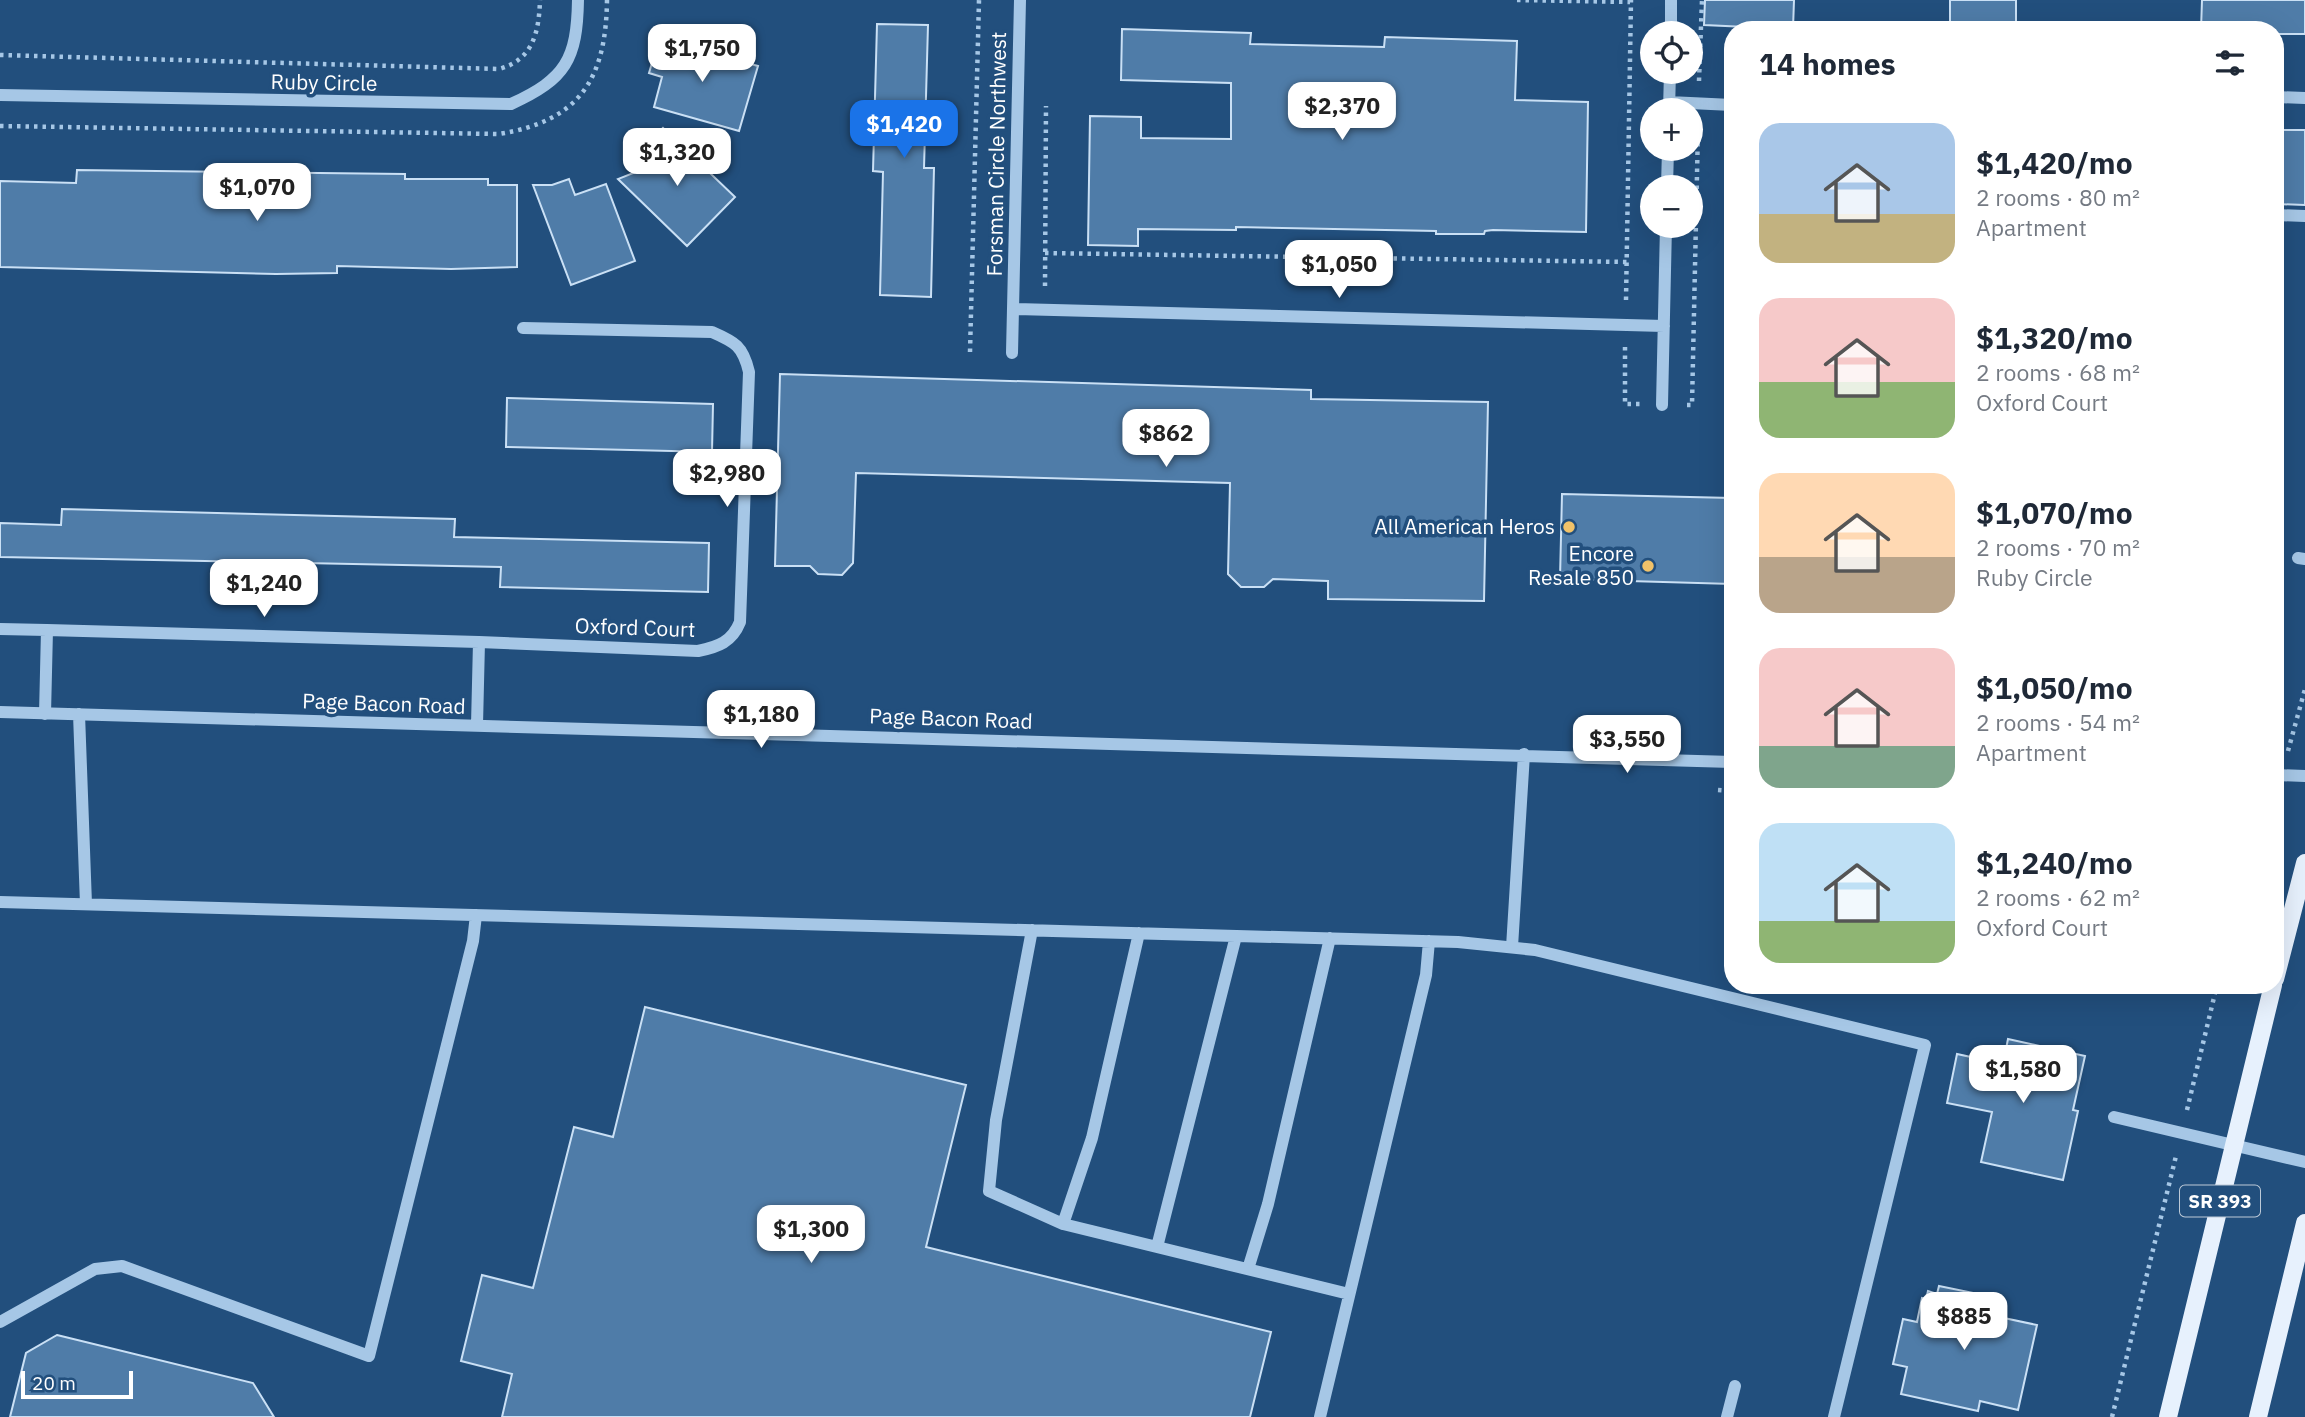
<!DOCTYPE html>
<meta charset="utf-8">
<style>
body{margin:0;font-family:"IBM Plex Sans",sans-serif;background:#f6f6f7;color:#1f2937;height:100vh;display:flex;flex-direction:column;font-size:26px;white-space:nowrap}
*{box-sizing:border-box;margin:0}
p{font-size:23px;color:#747a83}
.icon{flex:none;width:38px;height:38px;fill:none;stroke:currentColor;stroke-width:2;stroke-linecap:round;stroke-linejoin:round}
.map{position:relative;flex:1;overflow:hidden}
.side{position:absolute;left:1724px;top:21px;width:560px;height:973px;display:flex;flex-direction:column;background:#fff;border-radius:28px;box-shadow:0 7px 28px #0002}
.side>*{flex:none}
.tools{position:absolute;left:1640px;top:21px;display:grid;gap:14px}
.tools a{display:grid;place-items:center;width:63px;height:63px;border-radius:50%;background:#fff;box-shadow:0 7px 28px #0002;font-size:35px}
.scale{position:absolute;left:21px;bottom:18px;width:112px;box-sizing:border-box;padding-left:7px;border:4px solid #fff;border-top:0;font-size:19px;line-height:24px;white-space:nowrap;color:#fff;-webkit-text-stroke:5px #224f7d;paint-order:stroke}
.price{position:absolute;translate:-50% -60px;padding:0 16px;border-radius:14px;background:#fff;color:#222;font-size:23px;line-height:46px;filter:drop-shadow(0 2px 4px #0008)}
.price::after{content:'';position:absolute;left:50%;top:42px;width:21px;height:16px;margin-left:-10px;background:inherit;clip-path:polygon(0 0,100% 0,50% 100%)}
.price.selected{background:#1a73e8;color:#fff}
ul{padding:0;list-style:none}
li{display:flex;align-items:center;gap:21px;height:175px;padding:0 35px}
li span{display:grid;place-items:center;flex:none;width:196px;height:140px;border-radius:21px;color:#555}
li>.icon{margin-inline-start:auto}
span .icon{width:84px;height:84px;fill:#fffc;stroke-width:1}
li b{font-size:30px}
h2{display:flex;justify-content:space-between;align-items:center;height:84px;padding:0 35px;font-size:30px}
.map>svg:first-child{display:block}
</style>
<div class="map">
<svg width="2305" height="1417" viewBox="0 0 2305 1417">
<rect width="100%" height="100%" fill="#224f7d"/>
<path fill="#4f7ca8" stroke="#cae0f5" stroke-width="2" d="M 1705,0 L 1794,0 L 1793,29 L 1704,25 Z
M 1950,0 L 2016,0 L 2016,28 L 1950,28 Z
M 2202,0 L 2305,0 L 2305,34 L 2275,34 L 2275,30 L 2201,30 Z
M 877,24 L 928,25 L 924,168 L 934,168 L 931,297 L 880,295 L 883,172 L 873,171 Z
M 1122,29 L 1251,33 L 1250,44 L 1384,47 L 1385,37 L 1517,41 L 1515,100 L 1588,102 L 1586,232 L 1493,230 L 1485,231 L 1484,234 L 1436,234 L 1436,231 L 1236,227 L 1236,230 L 1138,229 L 1138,246 L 1088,245 L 1090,116 L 1141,117 L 1141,138 L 1231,139 L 1231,83 L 1121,80 Z
M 659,39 L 758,66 L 739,131 L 654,107 L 662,77 L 649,73 Z
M 663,128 L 735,197 L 687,246 L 618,179 L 651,166 L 638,153 Z
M 2275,130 L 2305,130 L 2305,205 L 2275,204 Z
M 77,170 L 405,174 L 405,179 L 488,179 L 488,185 L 517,185 L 517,267 L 451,269 L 337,266 L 337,273 L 276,274 L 0,267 L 0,181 L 76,183 Z
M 569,179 L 575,195 L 606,184 L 635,261 L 571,285 L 533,185 L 552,185 Z
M 780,374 L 1311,390 L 1311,399 L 1488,402 L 1484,601 L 1328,599 L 1328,581 L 1273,579 L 1264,587 L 1241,587 L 1228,574 L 1230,483 L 856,473 L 853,563 L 842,575 L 818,574 L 810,566 L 775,566 Z
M 507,398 L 713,404 L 712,452 L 506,447 Z
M 1562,494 L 1732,498 L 1732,584 L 1560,579 Z
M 62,509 L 455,519 L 454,537 L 709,543 L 708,592 L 500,587 L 501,567 L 0,557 L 0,523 L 61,525 Z
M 645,1007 L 966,1085 L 926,1247 L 1271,1332 L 1250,1417 L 502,1417 L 512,1374 L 461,1361 L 482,1275 L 533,1288 L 574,1127 L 613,1137 Z
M 2008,1039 L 2085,1056 L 2073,1110 L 2078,1111 L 2063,1180 L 1981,1162 L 1992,1112 L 1947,1103 L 1957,1054 L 2003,1064 Z
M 1939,1286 L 1988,1296 L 1985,1314 L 2037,1325 L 2018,1410 L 1980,1401 L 1978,1411 L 1901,1394 L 1907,1367 L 1893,1364 L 1903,1319 L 1917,1322 L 1922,1298 L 1926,1299 L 1928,1291 L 1937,1294 Z
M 57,1335 L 253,1383 L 274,1417 L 10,1417 L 26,1353 Z"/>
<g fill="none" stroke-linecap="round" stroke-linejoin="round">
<path stroke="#a6c7e6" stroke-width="4.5" stroke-dasharray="3.5 5" stroke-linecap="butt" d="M 1517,0 L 1630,2
M 0,55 L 499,69 C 533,60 539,32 540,0
M 1699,81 L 1702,0
M 0,126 L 499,134 C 579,121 606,80 607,0
M 1045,253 L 1627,262
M 1045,286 L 1046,106
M 1626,300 L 1631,0
M 1625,347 L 1625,404 L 1640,404
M 970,352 L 979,0
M 1687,405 L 1692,405 L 1698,128
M 2288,751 L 2305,689
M 1718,790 L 1732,791
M 2187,1110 L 2217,985
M 2112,1417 L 2176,1156"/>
<path stroke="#a6c7e6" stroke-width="12" d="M 1671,33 L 1671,0
M 0,95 L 511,104 C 566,79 577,59 578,0
M 2275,97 L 2305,98
M 1669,102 L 1732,105
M 1669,110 L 1670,72
M 1667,187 L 1668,149
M 2275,215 L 2305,216
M 1013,309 L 1664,326
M 1012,353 L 1020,0
M 1662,405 L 1666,226
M 2298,558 L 2305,559
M 0,629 L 47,630
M 479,642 L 698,651 C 718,647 732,642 740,622 L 749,372 C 743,346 735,342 712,332 L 523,328
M 0,712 L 1732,762
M 45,714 L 47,630 L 479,642 L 477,725
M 79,714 L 86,904
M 2275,775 L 2305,776
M 0,902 L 1458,942 L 1535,950 L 1925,1045 L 1834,1417
M 1032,930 L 996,1120 L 989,1191 L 1063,1224 L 1349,1294
M 1512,947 L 1524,754
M 2114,1117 L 2305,1162
M 1063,1224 L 1092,1138 L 1139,933
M 1157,1247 L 1236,936
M 1248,1269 L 1268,1204 L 1330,938
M 0,1322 L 95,1269 L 122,1266 L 369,1356 L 473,941 L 476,915
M 1320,1417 L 1426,975 L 1429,941
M 1727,1417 L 1735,1386"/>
<path stroke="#e7f1fd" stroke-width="18" d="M 2275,979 L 2305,863
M 2168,1417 L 2273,985
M 2258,1417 L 2305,1223"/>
</g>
<g fill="#f1c269" stroke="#224f7d" stroke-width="2.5">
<circle cx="1569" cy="527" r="7"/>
<circle cx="1648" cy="566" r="7"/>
</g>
<g text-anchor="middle" stroke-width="7" stroke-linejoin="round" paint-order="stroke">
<rect fill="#224f7d" stroke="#bdcad8" stroke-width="2" x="2180" y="1185.5" width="80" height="31" rx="5"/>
<g font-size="19" font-weight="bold" fill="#fff">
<text x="2220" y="1208">SR 393</text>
</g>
<g font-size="21" fill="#fff" stroke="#224f7d">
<text transform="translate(324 83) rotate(1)" y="7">Ruby Circle</text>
<text transform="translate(997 154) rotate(-89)" y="7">Forsman Circle Northwest</text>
<text transform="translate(635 628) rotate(2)" y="7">Oxford Court</text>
<text transform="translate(384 704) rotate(2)" y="7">Page Bacon Road</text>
<text transform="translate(951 719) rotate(2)" y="7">Page Bacon Road</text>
</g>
<g font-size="21" fill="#fff" stroke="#224f7d" text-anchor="end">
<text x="1555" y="534">All American Heros</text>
<text x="1634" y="561">Encore<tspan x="1634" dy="24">Resale 850</tspan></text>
</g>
</g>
</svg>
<div class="tools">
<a><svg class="icon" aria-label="locate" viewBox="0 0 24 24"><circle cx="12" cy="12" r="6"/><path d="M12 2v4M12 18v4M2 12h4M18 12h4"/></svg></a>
<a>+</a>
<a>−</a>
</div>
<div class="scale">20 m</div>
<b class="price" style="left:702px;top:84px">$1,750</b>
<b class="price" style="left:1342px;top:142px">$2,370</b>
<b class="price selected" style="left:904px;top:160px">$1,420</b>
<b class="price" style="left:677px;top:188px">$1,320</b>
<b class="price" style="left:257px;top:223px">$1,070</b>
<b class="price" style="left:1339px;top:300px">$1,050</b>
<b class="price" style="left:1166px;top:469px">$862</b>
<b class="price" style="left:727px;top:509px">$2,980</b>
<b class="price" style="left:264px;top:619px">$1,240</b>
<b class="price" style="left:761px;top:750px">$1,180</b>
<b class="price" style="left:1627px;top:775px">$3,550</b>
<b class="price" style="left:2023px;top:1105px">$1,580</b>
<b class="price" style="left:811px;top:1265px">$1,300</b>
<b class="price" style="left:1964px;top:1352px">$885</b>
<section class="side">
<h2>14 homes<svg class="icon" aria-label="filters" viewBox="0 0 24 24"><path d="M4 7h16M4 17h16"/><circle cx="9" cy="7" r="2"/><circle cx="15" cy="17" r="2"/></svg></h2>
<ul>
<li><span style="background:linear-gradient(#a9c7e8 65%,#c2b280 0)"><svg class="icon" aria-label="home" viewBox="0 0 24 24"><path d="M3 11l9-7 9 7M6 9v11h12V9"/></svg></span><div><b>$1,420/mo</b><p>2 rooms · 80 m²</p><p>Apartment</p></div></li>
<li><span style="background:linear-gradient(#f6c9c9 60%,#8fb573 0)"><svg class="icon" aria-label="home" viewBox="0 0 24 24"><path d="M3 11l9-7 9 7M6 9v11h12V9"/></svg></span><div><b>$1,320/mo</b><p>2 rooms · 68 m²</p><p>Oxford Court</p></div></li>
<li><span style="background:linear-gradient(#ffd9b3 60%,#b9a48a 0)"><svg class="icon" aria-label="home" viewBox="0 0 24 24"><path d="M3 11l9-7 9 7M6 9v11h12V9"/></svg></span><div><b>$1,070/mo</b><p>2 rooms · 70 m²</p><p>Ruby Circle</p></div></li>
<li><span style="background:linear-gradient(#f6c9c9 70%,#7fa58c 0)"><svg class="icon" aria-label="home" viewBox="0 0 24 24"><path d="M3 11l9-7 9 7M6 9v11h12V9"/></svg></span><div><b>$1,050/mo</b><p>2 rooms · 54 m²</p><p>Apartment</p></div></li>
<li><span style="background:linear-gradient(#bfe0f5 70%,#8fb573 0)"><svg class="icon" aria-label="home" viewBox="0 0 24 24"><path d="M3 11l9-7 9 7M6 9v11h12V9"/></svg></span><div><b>$1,240/mo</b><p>2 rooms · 62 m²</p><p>Oxford Court</p></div></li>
</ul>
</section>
</div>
